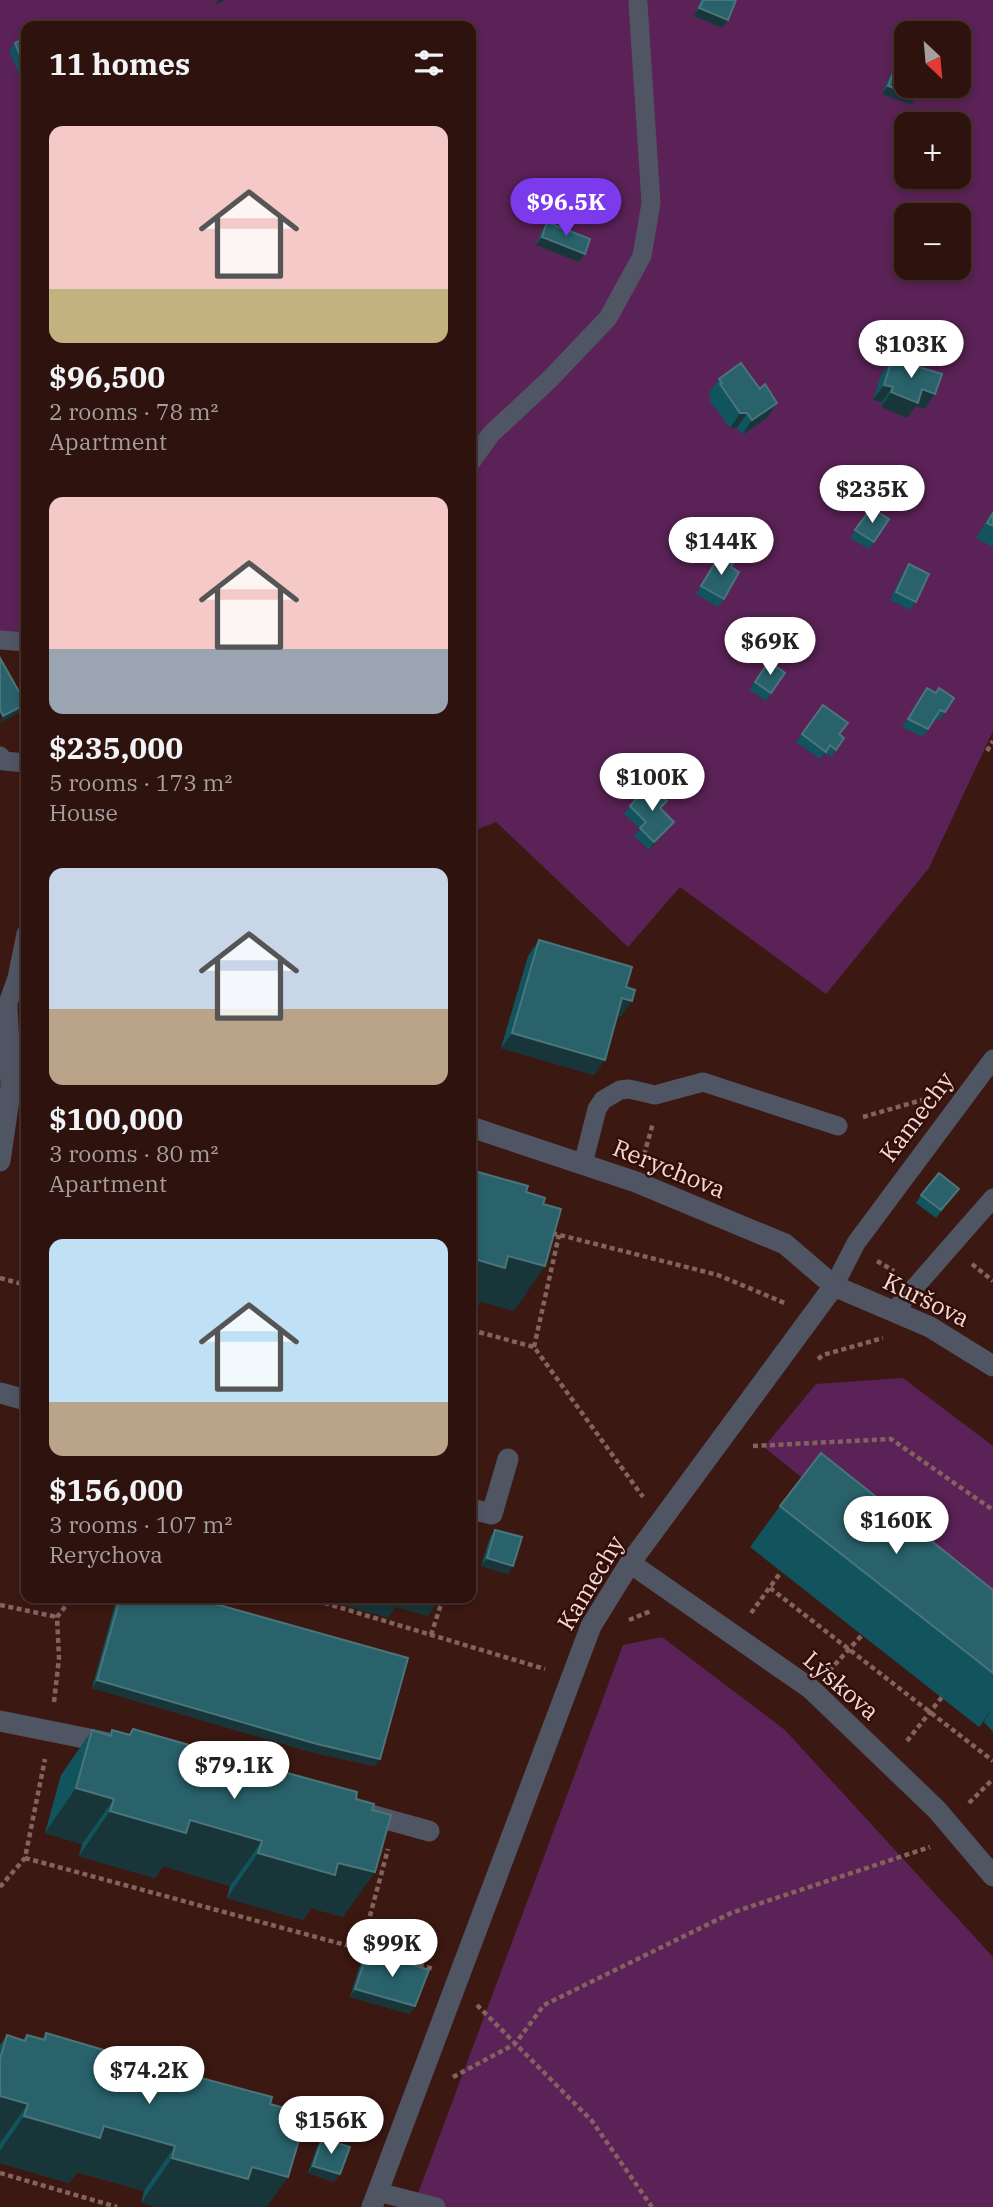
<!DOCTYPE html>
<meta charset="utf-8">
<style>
body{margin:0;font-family:"IBM Plex Serif",serif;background:#351b17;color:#f1f3f6;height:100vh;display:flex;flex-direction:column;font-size:26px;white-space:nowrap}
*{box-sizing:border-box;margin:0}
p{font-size:23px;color:#a79e9e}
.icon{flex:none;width:38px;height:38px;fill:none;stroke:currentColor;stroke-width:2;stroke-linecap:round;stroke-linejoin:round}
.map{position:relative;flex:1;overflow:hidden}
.details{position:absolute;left:21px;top:21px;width:455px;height:1582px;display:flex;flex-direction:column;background:#2d120e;border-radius:14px;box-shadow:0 4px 10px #0003,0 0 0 2px #48322e}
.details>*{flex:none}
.needle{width:46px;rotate:154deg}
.fabs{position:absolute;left:894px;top:21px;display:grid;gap:14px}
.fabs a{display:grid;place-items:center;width:77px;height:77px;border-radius:14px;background:#2d120e;box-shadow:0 4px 10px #0003,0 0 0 2px #48322e;font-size:35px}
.price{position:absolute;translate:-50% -60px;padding:0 16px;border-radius:24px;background:#fff;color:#222;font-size:23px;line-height:46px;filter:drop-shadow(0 2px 4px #0008)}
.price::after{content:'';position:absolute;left:50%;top:42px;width:21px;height:16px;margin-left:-10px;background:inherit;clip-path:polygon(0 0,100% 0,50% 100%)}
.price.on{background:#7c3aed;color:#fff}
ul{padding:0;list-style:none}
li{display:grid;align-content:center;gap:14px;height:371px;padding:0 28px}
li span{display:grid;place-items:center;height:217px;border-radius:14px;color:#555}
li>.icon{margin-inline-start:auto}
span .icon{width:126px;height:126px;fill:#fffc;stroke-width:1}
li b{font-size:30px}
h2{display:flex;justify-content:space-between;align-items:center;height:84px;padding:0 28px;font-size:30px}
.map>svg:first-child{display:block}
</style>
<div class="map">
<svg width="993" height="2207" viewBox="0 0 993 2207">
<rect width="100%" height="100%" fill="#3c1812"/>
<path fill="#5a2256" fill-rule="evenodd" d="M 0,0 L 993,0 L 993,731 L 929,868 L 826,994 L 680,887 L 628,947 L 496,822 L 471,832 L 471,26 L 26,26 L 26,634 L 0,635 ZM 906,33 L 959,33 L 959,86 L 906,86 ZM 906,124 L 959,124 L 959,177 L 906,177 ZM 906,215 L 959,215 L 959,268 L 906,268 Z
M 903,1378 L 993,1446 L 993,1632 L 764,1447 L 816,1384 Z
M 662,1637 L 785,1730 L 993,1957 L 993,2207 L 413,2207 L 623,1645 Z"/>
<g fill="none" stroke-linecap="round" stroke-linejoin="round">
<path stroke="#83635e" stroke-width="4.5" stroke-dasharray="5 3.5" stroke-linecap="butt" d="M 987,751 L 993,741
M 863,1117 L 929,1098
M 644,1155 L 653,1123
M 552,1233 L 718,1275 L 787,1304
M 877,1261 L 894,1271
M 972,1264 L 993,1281
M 0,1278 L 26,1285
M 471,1330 L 534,1347 L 643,1497
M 534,1347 L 559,1235
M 818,1359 L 823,1355 L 883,1338
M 753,1446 L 891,1439 L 993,1510
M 770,1588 L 993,1761
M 308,1598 L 545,1669
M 0,1605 L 57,1617
M 751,1613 L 781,1572
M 629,1620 L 651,1611
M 431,1635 L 443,1598
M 829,1671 L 862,1635
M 54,1702 L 59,1658 L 57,1617 L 72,1598
M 907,1741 L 942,1697
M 969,1803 L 993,1779
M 25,1858 L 434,1969
M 0,1887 L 25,1858 L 45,1759
M 361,1949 L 388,1849
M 477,2005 L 592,2121 L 652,2207
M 453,2077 L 515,2044 L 544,2005 L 731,1913 L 930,1847
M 0,2173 L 117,2207"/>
<path stroke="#505564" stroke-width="19" d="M 471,462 L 491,434 L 550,379 L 608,318 L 642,256 L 651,203 L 638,3
M 0,640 L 26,642
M 0,756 L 4,761 L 26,763
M 7,1006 L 17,978 L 26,934
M 583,1164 L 597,1109 L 603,1100 L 620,1090 L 629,1089 L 655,1095 L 703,1082 L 838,1126
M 834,1286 L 856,1243 L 993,1059
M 894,1311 L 993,1198
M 378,2192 L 436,2207"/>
<path stroke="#505564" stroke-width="21" d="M 471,1127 L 636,1182 L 785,1244 L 834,1286 L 930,1327 L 993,1366
M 0,1161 L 11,1086 L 7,1006
M 0,1393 L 26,1400
M 471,1509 L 492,1514 L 508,1459
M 630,1563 L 811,1689 L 937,1810 L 993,1876
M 0,1721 L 114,1744
M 364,1813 L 429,1831
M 277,2118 L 316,2130
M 372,2207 L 591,1626 L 630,1563 L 834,1286"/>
</g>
<path fill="#11545e" d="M 701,0 L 736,0 L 722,28 L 694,16 Z
M 26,38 L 26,83 L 23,84 L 9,50 L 15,43 Z
M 899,58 L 917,97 L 911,105 L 882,94 L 894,66 Z
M 547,222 L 585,254 L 579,262 L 536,245 L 542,230 Z
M 892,359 L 935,394 L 924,409 L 916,406 L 907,418 L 881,407 L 882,402 L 873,400 L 881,374 Z
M 719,379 L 760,389 L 777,403 L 767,418 L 742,435 L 737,428 L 730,428 L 709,400 L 711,397 L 708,394 Z
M 871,508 L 889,519 L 869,549 L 850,538 Z
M 993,510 L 993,547 L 976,538 Z
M 721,553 L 731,567 L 724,599 L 718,607 L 696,594 Z
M 909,564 L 916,602 L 910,610 L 890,600 L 903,572 Z
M 769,661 L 785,673 L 766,701 L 749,690 Z
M 927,688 L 945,712 L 940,720 L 935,718 L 923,737 L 902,727 Z
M 823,705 L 840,735 L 844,738 L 831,757 L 825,753 L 820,759 L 796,742 Z
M 630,806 L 661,809 L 674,822 L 668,829 L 649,850 L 634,836 L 640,829 L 624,814 Z
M 539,940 L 626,987 L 632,1001 L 621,1016 L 617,1015 L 594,1075 L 501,1048 L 528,956 Z
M 959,1189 L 936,1218 L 916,1203 L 921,1195 Z
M 780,1506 L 993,1590 L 993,1732 L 984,1722 L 979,1727 L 750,1547 Z
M 495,1530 L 508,1574 L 481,1566 L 490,1538 Z
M 117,1598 L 194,1598 L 375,1766 L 311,1752 L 92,1688 Z
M 133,1729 L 207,1757 L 224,1768 L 256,1777 L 260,1772 L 277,1776 L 280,1771 L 356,1799 L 343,1917 L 311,1908 L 303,1920 L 227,1898 L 230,1886 L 163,1866 L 155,1878 L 79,1856 L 82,1844 L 45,1833 L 61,1775 L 92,1730 L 109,1735 L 112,1730 L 129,1734 Z
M 368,1951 L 410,2014 L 350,1997 L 362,1959 Z
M 46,2033 L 122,2062 L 138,2073 L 171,2082 L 174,2077 L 190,2081 L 194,2076 L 272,2097 L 141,2203 L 144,2191 L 77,2172 L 69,2183 L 0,2163 L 0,2045 L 7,2035 L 23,2040 L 27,2035 L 42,2039 Z
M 322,2139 L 334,2182 L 308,2173 L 317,2147 Z"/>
<path fill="#18363a" d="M 218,0 L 226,0 L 215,5 Z
M 699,8 L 728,20 L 722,28 L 694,16 Z
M 888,86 L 917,97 L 911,105 L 882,94 Z
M 542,237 L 585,254 L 579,262 L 536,245 Z
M 884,385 L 893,387 L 882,402 L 873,400 Z
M 922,389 L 935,394 L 924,409 L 916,406 L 907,418 L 881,407 L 891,392 Z
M 777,403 L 767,418 L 742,435 L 752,420 Z
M 740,413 L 747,413 L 737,428 L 730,428 Z
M 26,704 L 20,712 L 0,723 L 3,716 Z
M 674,822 L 668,829 L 649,850 L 654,842 Z
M 622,998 L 632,1001 L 621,1016 L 612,1013 Z
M 512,1033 L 605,1060 L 594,1075 L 501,1048 Z
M 508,1256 L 545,1266 L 514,1311 L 481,1302 L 474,1313 L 471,1312 L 471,1258 Z
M 487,1558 L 513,1566 L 508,1574 L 481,1566 Z
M 318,1598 L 440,1598 L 428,1616 L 396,1607 L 388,1618 Z
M 97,1680 L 380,1759 L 375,1766 L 311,1752 L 92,1688 Z
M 993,1707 L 984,1722 L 979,1727 Z
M 76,1788 L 114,1799 L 82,1844 L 45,1833 Z
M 110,1811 L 190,1820 L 262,1841 L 230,1886 L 163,1866 L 155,1878 L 79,1856 Z
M 258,1853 L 338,1863 L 375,1872 L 343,1917 L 311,1908 L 303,1920 L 227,1898 Z
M 355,1989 L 415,2006 L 410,2014 L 350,1997 Z
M 0,2096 L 28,2104 L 0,2143 Z
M 24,2116 L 104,2126 L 175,2146 L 144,2191 L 77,2172 L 69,2183 L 0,2163 L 0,2151 Z
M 172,2158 L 252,2167 L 288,2177 L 267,2207 L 156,2207 L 141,2203 Z
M 313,2166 L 340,2174 L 334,2182 L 308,2173 Z"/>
<path fill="#29626b" stroke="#49757b" stroke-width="2" d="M 703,0 L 736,0 L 728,20 L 699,8 Z
M 26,38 L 26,70 L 15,43 Z
M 899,58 L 906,61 L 906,86 L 922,86 L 917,97 L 888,86 Z
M 547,222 L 590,239 L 585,254 L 542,237 Z
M 892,359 L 942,374 L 935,394 L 922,389 L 918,403 L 891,392 L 893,387 L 884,385 Z
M 741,363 L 760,389 L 765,384 L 777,403 L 752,420 L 747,413 L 740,413 L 720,384 L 722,383 L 719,379 Z
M 871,508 L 889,519 L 874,542 L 855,530 Z
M 993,513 L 993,526 L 987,523 Z
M 721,553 L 734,562 L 731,567 L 739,572 L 724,599 L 701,586 Z
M 909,564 L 929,574 L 916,602 L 896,592 Z
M 0,658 L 26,704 L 3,716 L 0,710 Z
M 769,661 L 785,673 L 771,693 L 755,682 Z
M 927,688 L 936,693 L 939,688 L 954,698 L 945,712 L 940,710 L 928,729 L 908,719 Z
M 823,705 L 848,723 L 839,734 L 844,738 L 836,750 L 830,745 L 826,752 L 802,734 Z
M 649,785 L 667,801 L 660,808 L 674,822 L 654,842 L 640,828 L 646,822 L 630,806 Z
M 539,940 L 632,967 L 626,987 L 635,990 L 632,1001 L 622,998 L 605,1060 L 512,1033 Z
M 471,1170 L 528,1186 L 526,1192 L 545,1198 L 543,1204 L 561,1209 L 545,1266 L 508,1256 L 505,1268 L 471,1258 Z
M 939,1173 L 959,1189 L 941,1210 L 921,1195 Z
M 821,1453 L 993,1590 L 993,1673 L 780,1506 Z
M 471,1511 L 475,1513 L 471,1529 Z
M 495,1530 L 522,1537 L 513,1566 L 487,1558 Z
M 120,1598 L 194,1598 L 408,1658 L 380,1759 L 317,1744 L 97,1680 Z
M 133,1729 L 210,1751 L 207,1757 L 226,1762 L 224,1768 L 258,1777 L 260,1772 L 278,1777 L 280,1771 L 357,1792 L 356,1799 L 374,1804 L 372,1810 L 391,1815 L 375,1872 L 338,1863 L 335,1875 L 258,1853 L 262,1841 L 190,1820 L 186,1833 L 110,1811 L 114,1799 L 76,1788 L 92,1730 L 111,1736 L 112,1730 L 130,1735 Z
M 368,1951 L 429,1970 L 415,2006 L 355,1989 Z
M 46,2033 L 124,2056 L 122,2062 L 140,2067 L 138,2073 L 172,2082 L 174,2077 L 193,2082 L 194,2076 L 272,2097 L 270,2104 L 288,2109 L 287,2115 L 305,2120 L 288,2177 L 252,2167 L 248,2179 L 172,2158 L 175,2146 L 104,2126 L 100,2138 L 24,2116 L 28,2104 L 0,2096 L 0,2059 L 7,2035 L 25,2041 L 27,2035 L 45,2040 Z
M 322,2139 L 350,2147 L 340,2174 L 313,2166 Z"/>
<g text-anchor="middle" stroke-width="5" stroke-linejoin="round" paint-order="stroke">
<g font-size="24" fill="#f4dad5" stroke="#310e09">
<text transform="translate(917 1117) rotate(-53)" y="8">Kamechy</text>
<text transform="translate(669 1169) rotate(22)" y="8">Rerychova</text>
<text transform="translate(926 1300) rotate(26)" y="8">Kuršova</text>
<text transform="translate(591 1583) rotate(-59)" y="8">Kamechy</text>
<text transform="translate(841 1686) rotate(41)" y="8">Lýskova</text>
</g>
</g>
</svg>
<div class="fabs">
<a><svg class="needle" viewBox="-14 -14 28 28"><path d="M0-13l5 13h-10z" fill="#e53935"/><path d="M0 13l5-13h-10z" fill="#a79e9e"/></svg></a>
<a>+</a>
<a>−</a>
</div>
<b class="price on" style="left:566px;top:238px">$96.5K</b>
<b class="price" style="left:911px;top:380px">$103K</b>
<b class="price" style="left:872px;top:525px">$235K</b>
<b class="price" style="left:721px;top:577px">$144K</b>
<b class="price" style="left:770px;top:677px">$69K</b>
<b class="price" style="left:652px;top:813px">$100K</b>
<b class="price" style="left:896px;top:1556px">$160K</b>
<b class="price" style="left:234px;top:1801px">$79.1K</b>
<b class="price" style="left:392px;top:1979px">$99K</b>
<b class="price" style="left:149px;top:2106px">$74.2K</b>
<b class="price" style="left:331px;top:2156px">$156K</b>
<section class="details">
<h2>11 homes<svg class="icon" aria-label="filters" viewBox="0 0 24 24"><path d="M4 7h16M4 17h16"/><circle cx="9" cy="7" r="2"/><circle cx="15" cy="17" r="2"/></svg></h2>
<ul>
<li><span style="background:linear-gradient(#f6c9c9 75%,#c2b280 0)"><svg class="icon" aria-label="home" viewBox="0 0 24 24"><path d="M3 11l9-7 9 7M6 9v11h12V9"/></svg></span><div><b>$96,500</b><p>2 rooms · 78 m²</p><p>Apartment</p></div></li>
<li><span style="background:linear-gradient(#f6c9c9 70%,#9aa5b1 0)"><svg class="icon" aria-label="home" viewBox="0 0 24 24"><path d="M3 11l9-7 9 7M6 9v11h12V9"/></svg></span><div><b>$235,000</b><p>5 rooms · 173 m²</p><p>House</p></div></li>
<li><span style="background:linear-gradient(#c9d6e8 65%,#b9a48a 0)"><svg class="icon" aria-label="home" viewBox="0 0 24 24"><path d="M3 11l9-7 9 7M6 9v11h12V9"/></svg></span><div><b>$100,000</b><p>3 rooms · 80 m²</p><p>Apartment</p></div></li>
<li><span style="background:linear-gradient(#bfe0f5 75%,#b9a48a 0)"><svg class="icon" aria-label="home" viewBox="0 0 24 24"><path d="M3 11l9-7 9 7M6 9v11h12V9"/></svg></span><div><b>$156,000</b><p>3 rooms · 107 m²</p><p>Rerychova</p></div></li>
</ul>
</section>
</div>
